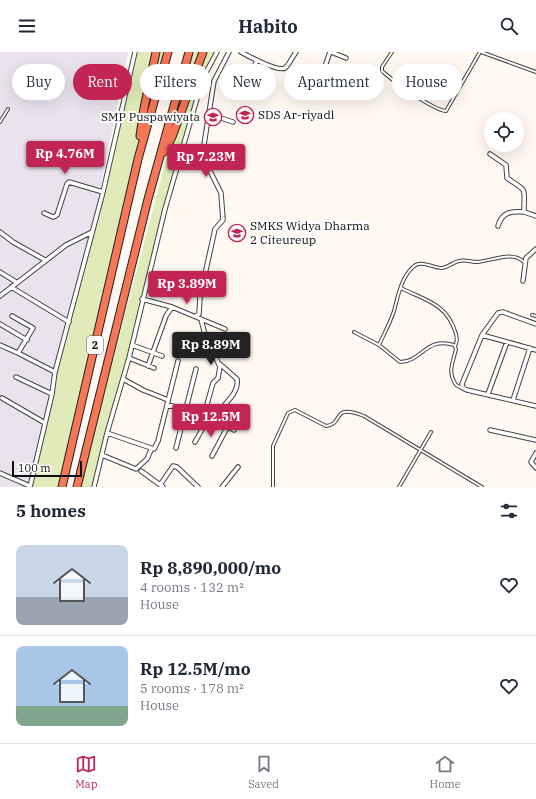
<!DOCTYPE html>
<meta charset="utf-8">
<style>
body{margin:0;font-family:"IBM Plex Serif",serif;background:#f2f2f3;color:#1f2937;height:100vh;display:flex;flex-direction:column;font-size:15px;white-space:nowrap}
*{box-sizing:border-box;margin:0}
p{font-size:13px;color:#747a83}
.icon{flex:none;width:22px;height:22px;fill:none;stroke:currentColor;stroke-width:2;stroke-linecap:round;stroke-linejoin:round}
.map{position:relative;height:435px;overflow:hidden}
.drawer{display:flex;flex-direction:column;background:#fff;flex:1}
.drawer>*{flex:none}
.banner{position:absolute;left:12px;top:12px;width:512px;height:36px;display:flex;gap:8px}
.tools{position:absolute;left:484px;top:60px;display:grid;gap:8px}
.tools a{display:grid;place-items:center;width:40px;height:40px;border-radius:50%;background:#fff;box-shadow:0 4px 16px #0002;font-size:20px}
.scale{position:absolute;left:12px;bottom:10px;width:70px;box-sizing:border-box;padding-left:4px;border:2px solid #0f0f0f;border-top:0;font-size:11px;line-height:14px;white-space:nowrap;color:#0f0f0f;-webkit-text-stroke:3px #fff;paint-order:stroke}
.price{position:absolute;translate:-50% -34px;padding:0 9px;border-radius:4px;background:#c22455;color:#fff;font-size:13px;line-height:26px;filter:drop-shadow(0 1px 2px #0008)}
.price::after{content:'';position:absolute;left:50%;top:24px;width:12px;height:9px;margin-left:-6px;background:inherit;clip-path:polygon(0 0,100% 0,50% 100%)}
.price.active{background:#222;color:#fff}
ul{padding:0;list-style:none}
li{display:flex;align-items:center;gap:12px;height:100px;padding:0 16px}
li+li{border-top:1px solid #e0e1e3}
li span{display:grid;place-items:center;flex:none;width:112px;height:80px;border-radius:8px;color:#555}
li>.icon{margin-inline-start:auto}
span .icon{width:48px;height:48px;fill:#fffc;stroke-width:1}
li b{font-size:17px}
h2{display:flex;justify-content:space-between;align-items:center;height:48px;padding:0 16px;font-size:17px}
.pill{padding:0 14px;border-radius:18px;background:#fff;box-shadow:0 4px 16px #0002;font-size:14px;line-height:36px}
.pill.active{background:#c22455;color:#fff}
header{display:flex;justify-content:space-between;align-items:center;height:52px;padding:0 16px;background:#fff;font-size:18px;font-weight:700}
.menu{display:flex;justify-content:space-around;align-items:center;height:56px;border-top:1px solid #e0e1e3;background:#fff;font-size:11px;color:#747a83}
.menu a{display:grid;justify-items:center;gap:2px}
.menu .active{color:#c22455}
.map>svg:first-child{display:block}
</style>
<header><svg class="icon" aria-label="menu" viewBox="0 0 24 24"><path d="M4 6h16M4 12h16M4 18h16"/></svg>Habito<svg class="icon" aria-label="search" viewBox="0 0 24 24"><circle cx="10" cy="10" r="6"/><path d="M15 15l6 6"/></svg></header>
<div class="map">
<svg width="536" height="435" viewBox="0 0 536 435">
<rect width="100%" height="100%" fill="#fff9f1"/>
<path fill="#eae3ee" d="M 0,0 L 128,0 L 40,435 L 0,435 Z"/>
<path fill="#e0ebb9" d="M 135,0 L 168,0 L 138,107 L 62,435 L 29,435 Z
M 189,0 L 217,0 L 207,18 L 155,193 L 129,305 L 94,435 L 80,435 L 172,85 Z"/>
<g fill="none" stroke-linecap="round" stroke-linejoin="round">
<defs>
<path id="service" d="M 392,0 L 382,15 L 382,19 C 393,29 433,58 446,59 L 480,0
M 481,0 L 536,20
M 0,70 L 8,57
M 401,236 C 424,248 446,251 455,279 C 457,284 458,289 455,294
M 532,263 L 536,264
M 354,280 L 379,293 L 400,310 C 422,310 426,284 454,293 L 456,297 C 453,311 447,319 456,333 L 462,336
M 379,293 C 384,282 390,271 394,259 C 398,244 401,226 413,215 C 420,207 433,216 442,216 C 449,215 453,210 459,209 C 466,207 471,210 477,210 C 492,209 512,198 524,210
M 273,435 L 273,394 L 288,361 L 295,358 L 326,374 C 345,372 330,351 364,364 L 482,435
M 399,435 L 431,380"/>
<path id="minor" d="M 241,0 C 248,4 278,20 285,16 C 289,13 293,4 296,0
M 331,0 L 346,6
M 323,20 L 330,0
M 248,29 L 257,8
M 209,62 L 233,70
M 490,102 L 506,113 L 507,126 C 528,141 524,133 524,160 C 511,159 502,160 498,174
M 524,160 L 536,164
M 44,161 L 53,165 L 57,163 L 67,132 L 69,130 L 103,140
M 0,180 L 13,190 L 45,208
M 0,220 L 16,230
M 523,229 L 526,206 L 536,197
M 11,235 L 69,270
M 0,244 L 66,193 L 92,180
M 142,247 L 172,255 L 225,277
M 12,264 L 33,276 L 18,301 L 55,320
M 196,264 L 199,262 L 200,245 L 215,177 L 223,168 L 221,141 L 205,109 L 203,99 L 214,29 L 229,0
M 201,267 L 204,279 L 220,315 L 218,326 L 213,331 L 204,363
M 0,272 L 27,288
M 536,272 L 503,260 L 498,261 L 482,283 L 462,332 L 463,336 L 467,338 L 536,354
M 482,283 L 536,298
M 0,293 L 18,301
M 132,293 L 162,304
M 129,306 L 154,316
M 148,314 L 166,264 L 172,255
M 16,325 L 52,342
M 123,327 L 143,338 L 168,348
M 488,342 L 507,290
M 2,346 L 45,371
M 513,348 L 530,296
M 167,353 C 193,357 210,367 234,378
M 214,367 C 220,354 240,343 237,327 L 220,312
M 490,378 L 536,388
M 107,381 L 154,397 L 158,389 L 178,309
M 195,390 L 209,365
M 176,396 L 196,317
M 536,401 L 531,410 L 536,416
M 102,403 L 136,417 L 147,407 L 151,398
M 212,404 L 228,374
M 141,419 L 163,435
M 0,421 L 30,434
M 160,433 L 173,414 L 177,415 L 198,435
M 30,435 L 52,342 L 55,320 L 103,140 L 135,0
M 94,435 L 107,381 L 129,306 L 165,157 L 203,26 L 217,0
M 222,435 L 238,415"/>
<path id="motorway" d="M 140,84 L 144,56 L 156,0
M 164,100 L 172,85 L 203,0
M 62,435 L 138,107 L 168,0
M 77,435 L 148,147 L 189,0"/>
</defs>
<use href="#service" stroke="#424242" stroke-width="4"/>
<use href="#minor" stroke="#424242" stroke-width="5.5"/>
<use href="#motorway" stroke="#202020" stroke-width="9"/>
<use href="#service" stroke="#fff" stroke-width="2"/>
<use href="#minor" stroke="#fff" stroke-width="3.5"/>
<use href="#motorway" stroke="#f67658" stroke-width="7"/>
</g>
<defs>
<symbol id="school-ring" viewBox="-11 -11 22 22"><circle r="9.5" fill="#fff" stroke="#c22455" stroke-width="1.5"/><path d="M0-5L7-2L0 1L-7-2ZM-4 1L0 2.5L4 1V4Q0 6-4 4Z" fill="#c22455"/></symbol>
</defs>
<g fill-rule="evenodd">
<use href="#school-ring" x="235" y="53" width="20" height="20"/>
<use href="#school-ring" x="203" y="55" width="20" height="20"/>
<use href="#school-ring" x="227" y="171" width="20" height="20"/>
</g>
<g text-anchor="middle" stroke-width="4" stroke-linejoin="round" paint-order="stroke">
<rect fill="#fff" stroke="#575757" stroke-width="1" x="87" y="284" width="16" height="18" rx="3"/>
<g font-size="11" font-weight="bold" fill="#0f0f0f">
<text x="95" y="297">2</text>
</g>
<g font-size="12" fill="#0f0f0f" stroke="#fff" text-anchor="start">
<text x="258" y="67">SDS Ar-riyadl</text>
<text x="200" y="69" text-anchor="end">SMP Puspawiyata</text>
<text x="250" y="178">SMKS Widya Dharma<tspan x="250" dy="14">2 Citeureup</tspan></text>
</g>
</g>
</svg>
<div class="tools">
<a><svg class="icon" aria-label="locate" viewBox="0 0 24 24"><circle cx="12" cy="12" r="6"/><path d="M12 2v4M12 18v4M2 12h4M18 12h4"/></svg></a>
</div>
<div class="scale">100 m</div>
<b class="price" style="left:65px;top:123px">Rp 4.76M</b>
<b class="price" style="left:206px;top:126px">Rp 7.23M</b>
<b class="price" style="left:187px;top:253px">Rp 3.89M</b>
<b class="price active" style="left:211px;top:314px">Rp 8.89M</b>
<b class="price" style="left:211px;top:386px">Rp 12.5M</b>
<div class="banner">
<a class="pill">Buy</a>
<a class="pill active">Rent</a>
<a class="pill">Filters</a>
<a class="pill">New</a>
<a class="pill">Apartment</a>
<a class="pill">House</a>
</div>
</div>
<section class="drawer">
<h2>5 homes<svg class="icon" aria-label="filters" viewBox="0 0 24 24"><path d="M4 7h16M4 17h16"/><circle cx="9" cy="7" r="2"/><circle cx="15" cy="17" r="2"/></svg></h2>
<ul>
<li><span style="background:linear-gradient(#c9d6e8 65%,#9aa5b1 0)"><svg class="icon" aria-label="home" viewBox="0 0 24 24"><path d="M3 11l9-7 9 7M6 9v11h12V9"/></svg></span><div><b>Rp 8,890,000/mo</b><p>4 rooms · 132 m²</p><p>House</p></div><svg class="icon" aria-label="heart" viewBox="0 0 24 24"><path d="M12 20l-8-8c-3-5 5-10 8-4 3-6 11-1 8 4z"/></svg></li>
<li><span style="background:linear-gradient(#a9c7e8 75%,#7fa58c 0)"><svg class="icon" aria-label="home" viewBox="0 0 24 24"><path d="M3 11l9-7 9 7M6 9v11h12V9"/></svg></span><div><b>Rp 12.5M/mo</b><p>5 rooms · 178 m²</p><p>House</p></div><svg class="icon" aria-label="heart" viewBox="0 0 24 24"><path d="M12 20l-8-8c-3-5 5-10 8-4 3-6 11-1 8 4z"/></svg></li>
</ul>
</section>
<nav class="menu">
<a class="active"><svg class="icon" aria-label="map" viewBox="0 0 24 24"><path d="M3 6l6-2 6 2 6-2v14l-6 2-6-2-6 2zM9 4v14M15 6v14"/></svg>Map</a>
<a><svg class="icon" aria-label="saved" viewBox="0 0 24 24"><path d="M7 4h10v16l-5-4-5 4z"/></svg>Saved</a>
<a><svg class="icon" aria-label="home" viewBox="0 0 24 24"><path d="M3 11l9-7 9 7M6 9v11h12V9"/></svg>Home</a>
</nav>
